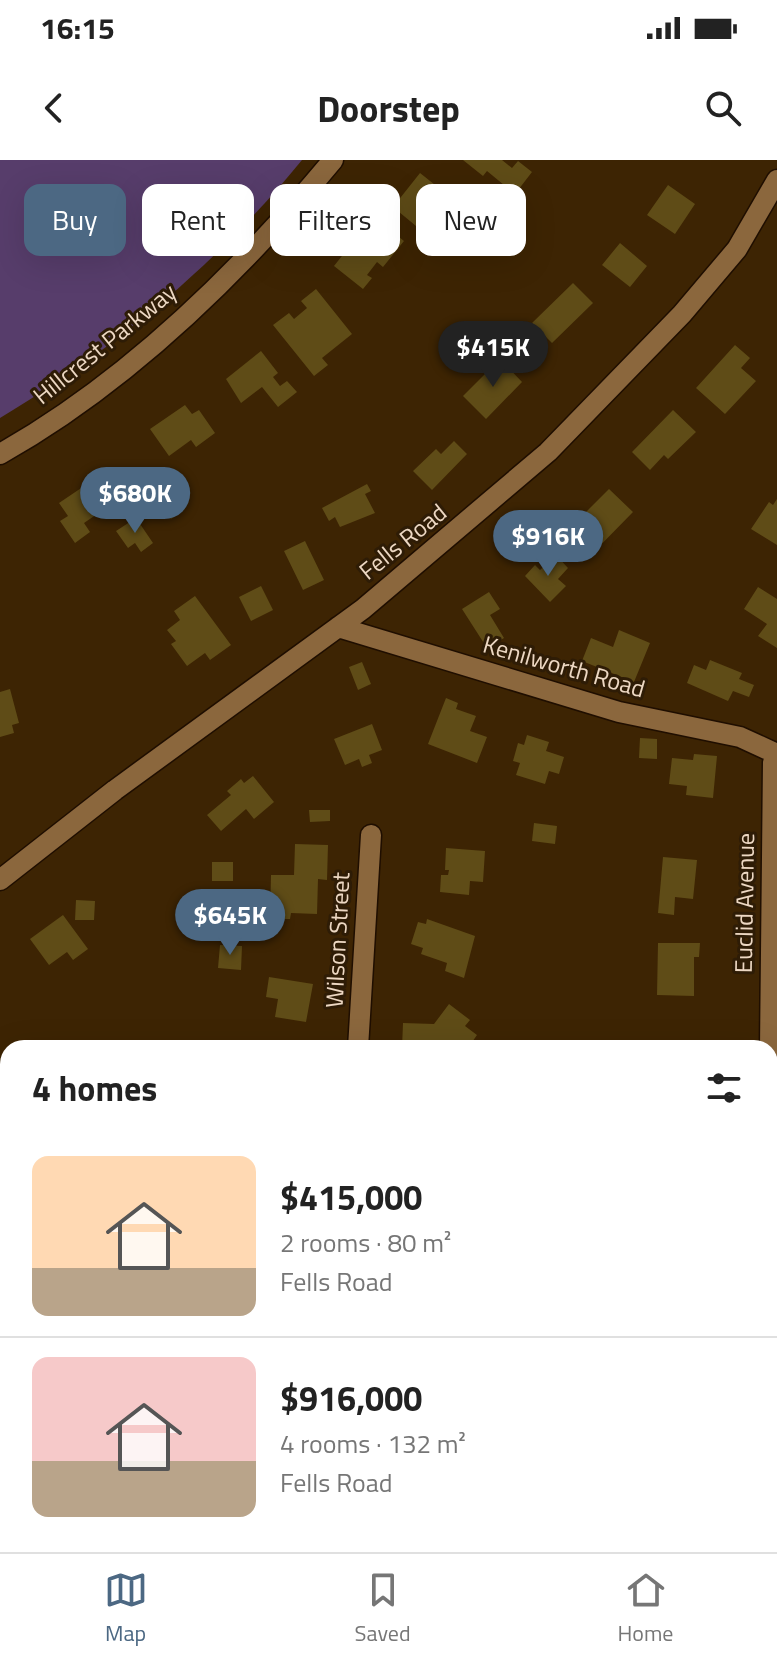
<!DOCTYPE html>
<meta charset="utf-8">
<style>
body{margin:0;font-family:"Titillium Web",sans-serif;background:#f6f6f6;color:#222;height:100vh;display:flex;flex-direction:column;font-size:30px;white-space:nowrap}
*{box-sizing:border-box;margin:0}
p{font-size:26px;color:#767676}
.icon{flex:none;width:44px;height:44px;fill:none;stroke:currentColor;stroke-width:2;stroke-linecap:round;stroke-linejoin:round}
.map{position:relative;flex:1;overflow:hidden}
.details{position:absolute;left:0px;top:880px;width:778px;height:512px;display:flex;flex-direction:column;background:#fff;border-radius:24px 24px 0 0;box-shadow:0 8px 32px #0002}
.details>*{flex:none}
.hud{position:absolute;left:24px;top:24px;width:730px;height:72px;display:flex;gap:16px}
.price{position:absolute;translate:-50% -68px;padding:0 18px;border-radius:28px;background:#4c6883;color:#fff;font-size:26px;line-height:52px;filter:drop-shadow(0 2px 4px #0008)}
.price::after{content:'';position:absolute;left:50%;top:48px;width:24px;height:18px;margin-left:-12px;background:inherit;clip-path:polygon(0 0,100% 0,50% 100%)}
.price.current{background:#222;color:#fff}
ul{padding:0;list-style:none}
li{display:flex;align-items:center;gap:24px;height:200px;padding:0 32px}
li+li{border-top:2px solid #e0e0e0}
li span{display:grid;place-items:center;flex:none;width:224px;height:160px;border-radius:16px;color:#555}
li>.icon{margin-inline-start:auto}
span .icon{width:96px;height:96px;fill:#fffc;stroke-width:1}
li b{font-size:34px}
h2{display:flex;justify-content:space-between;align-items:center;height:96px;padding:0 32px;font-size:34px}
.pill{padding:0 28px;border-radius:16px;background:#fff;box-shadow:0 8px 32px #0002;font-size:28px;line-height:72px}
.pill.current{background:#4c6883;color:#fff}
.status{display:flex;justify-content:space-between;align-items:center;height:56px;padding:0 40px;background:#fff;direction:ltr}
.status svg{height:22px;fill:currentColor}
header{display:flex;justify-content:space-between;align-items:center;height:104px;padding:0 32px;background:#fff;font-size:36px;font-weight:700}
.menu{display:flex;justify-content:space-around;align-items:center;height:112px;border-top:2px solid #e0e0e0;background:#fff;font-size:22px;color:#767676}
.menu a{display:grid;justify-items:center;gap:4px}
.menu .current{color:#4c6883}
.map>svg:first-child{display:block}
</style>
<div class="status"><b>16:15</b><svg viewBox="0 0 49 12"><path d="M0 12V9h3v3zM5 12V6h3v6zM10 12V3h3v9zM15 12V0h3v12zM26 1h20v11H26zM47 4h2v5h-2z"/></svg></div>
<header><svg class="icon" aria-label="back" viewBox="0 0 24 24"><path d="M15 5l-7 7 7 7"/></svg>Doorstep<svg class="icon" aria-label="search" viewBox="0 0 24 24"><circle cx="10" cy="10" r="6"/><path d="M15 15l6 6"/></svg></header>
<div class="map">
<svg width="777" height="1392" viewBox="0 0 777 1392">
<rect width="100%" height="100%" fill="#3d2403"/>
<path fill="#573d6b" d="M 0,0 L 302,0 C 217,104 115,189 0,258 Z"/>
<path fill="#5f4c17" d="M 463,0 L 502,0 L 512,8 L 518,1 L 532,12 L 515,34 L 487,11 L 483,16 Z
M 420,13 L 444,32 L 439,39 L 446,44 L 431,64 L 423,57 L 416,66 L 393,47 Z
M 668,25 L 695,44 L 675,74 L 647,55 Z
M 379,61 L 404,81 L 383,107 L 377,102 L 367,115 L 372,118 L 363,129 L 334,106 L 364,68 L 370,73 Z
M 620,83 L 647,106 L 630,127 L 602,105 Z
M 573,123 L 593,143 L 552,183 L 532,163 Z
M 316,129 L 352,174 L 322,198 L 328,205 L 314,216 L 273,165 L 289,153 L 294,159 L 307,148 L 301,141 Z
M 735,185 L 750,198 L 741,208 L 756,221 L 725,254 L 696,228 Z
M 261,191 L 278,213 L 273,217 L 280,226 L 287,221 L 297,232 L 278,247 L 262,227 L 241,243 L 226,219 Z
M 500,199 L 522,222 L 486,259 L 463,236 Z
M 185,245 L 192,254 L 199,250 L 215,273 L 196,287 L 191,280 L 169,296 L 150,269 Z
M 673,250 L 696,272 L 668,299 L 664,295 L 650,310 L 632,292 Z
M 454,281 L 467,294 L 432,330 L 413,311 L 436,289 L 441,294 Z
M 99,316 L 108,329 L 98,336 L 106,348 L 84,363 L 90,372 L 75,383 L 60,361 L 68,356 L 59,343 Z
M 367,324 L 371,331 L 365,334 L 375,353 L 340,367 L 335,357 L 329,361 L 322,348 Z
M 170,326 L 185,349 L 171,359 L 155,336 Z
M 609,329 L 633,352 L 587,399 L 567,379 L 580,367 L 586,373 L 595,364 L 585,353 Z
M 777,339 L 777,385 L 751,369 L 769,342 L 773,345 Z
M 136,358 L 153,383 L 141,392 L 135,383 L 128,388 L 116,371 Z
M 305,381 L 324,420 L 303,430 L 284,391 Z
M 556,395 L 568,408 L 558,419 L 566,426 L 550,442 L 525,416 L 535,405 L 540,410 Z
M 261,426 L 273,450 L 251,461 L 239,437 Z
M 758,427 L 777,439 L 777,488 L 758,476 L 767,464 L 744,449 Z
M 489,432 L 500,449 L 490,455 L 504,478 L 487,488 L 462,449 Z
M 195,436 L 231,485 L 210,500 L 205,493 L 187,506 L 171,484 L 176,481 L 167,470 L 180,460 L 174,451 Z
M 619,470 L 650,483 L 634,522 L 582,501 L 591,478 L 613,487 Z
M 710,500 L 742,513 L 739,519 L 754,525 L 749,537 L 733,531 L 728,541 L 687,523 L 694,505 L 706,510 Z
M 362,502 L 371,524 L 358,530 L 349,507 Z
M 10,529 L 19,563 L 12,565 L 14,573 L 0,577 L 0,532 Z
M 446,538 L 458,543 L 456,549 L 476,556 L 470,571 L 487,577 L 477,603 L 428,584 Z
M 372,564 L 382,590 L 369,595 L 372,603 L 362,607 L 359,599 L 345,605 L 334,579 Z
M 527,575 L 549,582 L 546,591 L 564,597 L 559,614 L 549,611 L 545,624 L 516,615 L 520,603 L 513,601 L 518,583 L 524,585 Z
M 640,578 L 657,579 L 657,599 L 639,598 Z
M 694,594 L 717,596 L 713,638 L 686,635 L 687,626 L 669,624 L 672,598 L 693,600 Z
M 253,616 L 274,642 L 254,659 L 246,649 L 221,671 L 207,655 L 231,635 L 227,631 L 241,619 L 244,623 Z
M 309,650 L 330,650 L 330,661 L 310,662 Z
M 534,663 L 557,666 L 555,684 L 532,681 Z
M 295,684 L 328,685 L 327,720 L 318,719 L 317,754 L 291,753 L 290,759 L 270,759 L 271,715 L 294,715 Z
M 446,688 L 485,691 L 483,722 L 470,721 L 469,735 L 440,732 L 441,715 L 448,715 L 449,710 L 445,710 Z
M 663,697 L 697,700 L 693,739 L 675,737 L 674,755 L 658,753 Z
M 212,702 L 233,702 L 233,721 L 212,721 Z
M 76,740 L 95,741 L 94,760 L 75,760 Z
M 63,755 L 88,789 L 73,800 L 67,792 L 49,805 L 30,779 Z
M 427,759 L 475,776 L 464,818 L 445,811 L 447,803 L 421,794 L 423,788 L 411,784 L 418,762 L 426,764 Z
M 658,783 L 700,783 L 699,797 L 694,797 L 694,836 L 657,835 Z
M 220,785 L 242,786 L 241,810 L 218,808 Z
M 269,817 L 313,824 L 306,862 L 275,857 L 278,839 L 266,837 Z
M 449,844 L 470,860 L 465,866 L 477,875 L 468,888 L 402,888 L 403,863 L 434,864 Z
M 0,1150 L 8,1151 L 8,1187 L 2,1186 Z
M 135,1384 L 174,1384 L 174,1392 L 135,1392 Z
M 470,1384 L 501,1384 L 501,1392 L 469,1391 Z"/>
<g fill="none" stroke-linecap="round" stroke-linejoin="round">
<defs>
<path id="minor" d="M 0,294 C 128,222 240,112 333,0
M 338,467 L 619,552 L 740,577 L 777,594
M 0,720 L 115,630 L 363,449 L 548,292 L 682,154 L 737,89 L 777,20
M 358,888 L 371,675
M 770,888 L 773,602 L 777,602
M 770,903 L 770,1035
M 215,1384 L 215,1392
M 436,1392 L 437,1384"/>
<path id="major" d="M 0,1098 L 8,1099
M 770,1219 L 777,1220"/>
</defs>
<use href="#minor" stroke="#1f0e00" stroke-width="23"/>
<use href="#major" stroke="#1f0e00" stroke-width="23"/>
<use href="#minor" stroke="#8b673d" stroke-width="20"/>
<use href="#major" stroke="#6b9883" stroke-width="20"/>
</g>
<g text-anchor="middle" stroke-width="6" stroke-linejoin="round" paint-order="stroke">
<g font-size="24" fill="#edd8c3" stroke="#2e1c06">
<text transform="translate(105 184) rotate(-39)" y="8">Hillcrest Parkway</text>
<text transform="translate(403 382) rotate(-39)" y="8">Fells Road</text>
<text transform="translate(564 507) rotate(16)" y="8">Kenilworth Road</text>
<text transform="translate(745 743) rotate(-89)" y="8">Euclid Avenue</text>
<text transform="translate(338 780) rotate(-87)" y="8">Wilson Street</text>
</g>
</g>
</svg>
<b class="price current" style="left:493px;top:229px">$415K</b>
<b class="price" style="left:135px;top:375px">$680K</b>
<b class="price" style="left:548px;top:418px">$916K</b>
<b class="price" style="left:230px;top:797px">$645K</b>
<div class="hud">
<a class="pill current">Buy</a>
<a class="pill">Rent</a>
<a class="pill">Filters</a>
<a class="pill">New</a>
</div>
<section class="details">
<h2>4 homes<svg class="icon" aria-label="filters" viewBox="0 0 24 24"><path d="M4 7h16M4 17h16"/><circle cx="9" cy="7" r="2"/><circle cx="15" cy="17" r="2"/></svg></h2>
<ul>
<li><span style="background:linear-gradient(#ffd9b3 70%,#b9a48a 0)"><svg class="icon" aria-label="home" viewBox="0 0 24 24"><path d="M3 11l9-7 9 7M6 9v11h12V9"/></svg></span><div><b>$415,000</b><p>2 rooms · 80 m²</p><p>Fells Road</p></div></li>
<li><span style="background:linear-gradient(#f6c9c9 65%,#b9a48a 0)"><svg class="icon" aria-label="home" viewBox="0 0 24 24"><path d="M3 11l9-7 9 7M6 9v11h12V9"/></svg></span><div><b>$916,000</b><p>4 rooms · 132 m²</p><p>Fells Road</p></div></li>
</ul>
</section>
</div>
<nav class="menu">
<a class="current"><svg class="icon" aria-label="map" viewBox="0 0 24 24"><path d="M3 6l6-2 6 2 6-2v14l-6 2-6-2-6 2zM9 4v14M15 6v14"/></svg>Map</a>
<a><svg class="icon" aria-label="saved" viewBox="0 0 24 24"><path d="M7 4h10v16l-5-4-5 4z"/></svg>Saved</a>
<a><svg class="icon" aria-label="home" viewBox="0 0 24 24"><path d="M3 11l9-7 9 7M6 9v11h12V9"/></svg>Home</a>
</nav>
